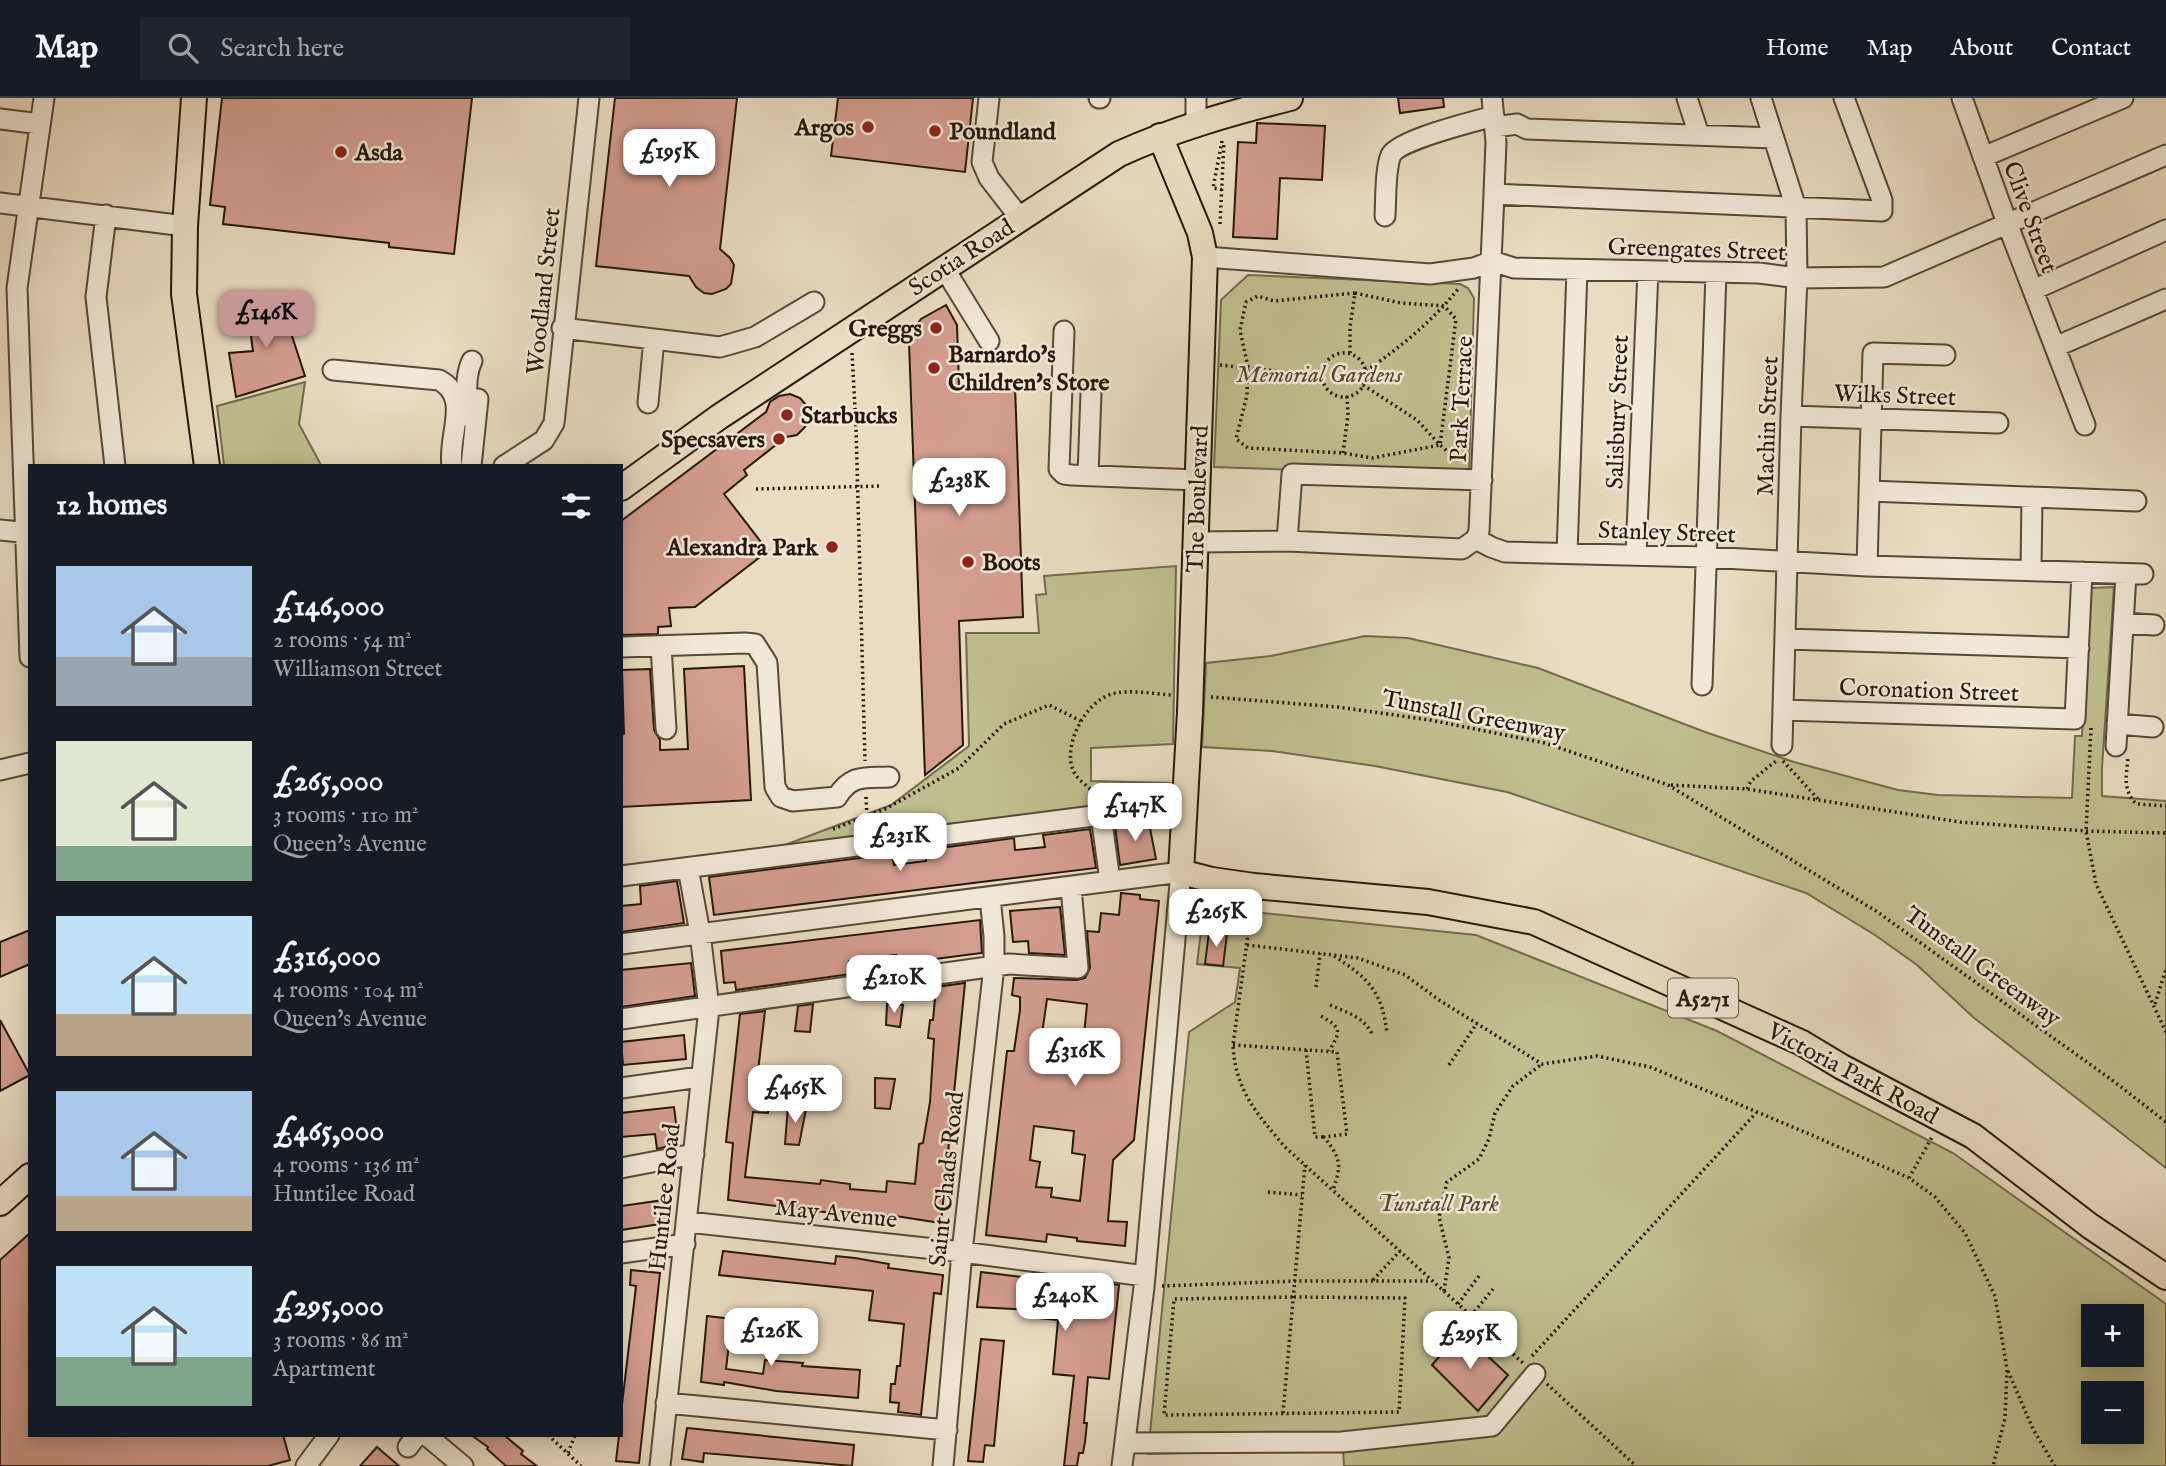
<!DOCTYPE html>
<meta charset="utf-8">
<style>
body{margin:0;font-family:"IM FELL English",serif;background:#20242c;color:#f1f3f6;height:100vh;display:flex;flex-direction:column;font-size:26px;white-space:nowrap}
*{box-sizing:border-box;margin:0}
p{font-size:23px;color:#9ea1a6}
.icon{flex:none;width:38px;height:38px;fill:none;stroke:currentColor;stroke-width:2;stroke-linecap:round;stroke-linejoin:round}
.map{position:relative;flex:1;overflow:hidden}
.panel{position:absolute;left:28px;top:366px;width:595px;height:973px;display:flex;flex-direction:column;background:#171b24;border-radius:0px;box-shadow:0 4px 18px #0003}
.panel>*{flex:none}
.tools{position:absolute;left:2081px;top:1206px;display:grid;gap:14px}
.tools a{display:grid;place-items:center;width:63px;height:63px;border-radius:0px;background:#171b24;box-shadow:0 4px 18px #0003;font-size:35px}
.price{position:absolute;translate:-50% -60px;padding:0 16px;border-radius:14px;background:#fff;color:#222;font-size:23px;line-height:46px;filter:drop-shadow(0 2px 4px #0008)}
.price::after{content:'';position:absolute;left:50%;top:42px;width:21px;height:16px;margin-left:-10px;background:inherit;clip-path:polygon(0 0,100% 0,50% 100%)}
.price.on{background:#c59692;color:#111}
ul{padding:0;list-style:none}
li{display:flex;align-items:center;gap:21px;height:175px;padding:0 28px}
li span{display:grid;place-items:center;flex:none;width:196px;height:140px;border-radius:0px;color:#555}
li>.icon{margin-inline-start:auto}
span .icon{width:84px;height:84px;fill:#fffc;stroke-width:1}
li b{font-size:30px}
h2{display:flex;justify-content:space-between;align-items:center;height:84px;padding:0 28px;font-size:30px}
header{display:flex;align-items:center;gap:42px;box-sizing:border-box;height:98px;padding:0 35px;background:#171b24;border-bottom:2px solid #363941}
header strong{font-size:33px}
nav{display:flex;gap:38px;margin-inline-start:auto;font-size:24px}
.search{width:490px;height:63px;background:#20242c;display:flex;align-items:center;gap:18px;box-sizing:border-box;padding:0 24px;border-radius:0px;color:#9ea1a6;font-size:26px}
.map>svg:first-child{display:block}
</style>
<header>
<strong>Map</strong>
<div class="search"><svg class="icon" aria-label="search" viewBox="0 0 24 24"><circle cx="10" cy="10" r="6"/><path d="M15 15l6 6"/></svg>Search here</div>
<nav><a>Home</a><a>Map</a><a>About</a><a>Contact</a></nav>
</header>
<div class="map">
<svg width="2166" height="1368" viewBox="0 0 2166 1368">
<rect width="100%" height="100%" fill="#eadcc2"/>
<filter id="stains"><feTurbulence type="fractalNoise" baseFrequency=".00286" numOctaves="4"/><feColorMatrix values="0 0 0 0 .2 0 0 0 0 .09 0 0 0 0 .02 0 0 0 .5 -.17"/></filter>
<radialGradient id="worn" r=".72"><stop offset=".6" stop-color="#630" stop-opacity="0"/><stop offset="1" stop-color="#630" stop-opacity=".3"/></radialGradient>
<path fill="#bfbe8e" stroke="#726b4c" stroke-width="2" fill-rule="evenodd" d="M 1248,177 L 1460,186 L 1468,190 L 1474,200 L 1469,378 L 1214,369 L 1221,202 Z
M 305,284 L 299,326 L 321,367 L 224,367 L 217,308 Z
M 1176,468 L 1173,646 L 1091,650 L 1091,683 L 1170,685 L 1168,703 L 769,753 L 891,707 L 969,648 L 966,535 L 1039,535 L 1036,497 L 1046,496 L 1044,478 Z
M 2114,489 L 2102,670 L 2102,698 L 2166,703 L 2166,1070 L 1973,919 L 1917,867 L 1875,837 L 1806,795 L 1507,694 L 1375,668 L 1272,653 L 1202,649 L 1206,565 L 1271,558 L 1365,538 L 1408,540 L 1538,570 L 1705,634 L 1794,664 L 1898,692 L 1938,697 L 2072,700 L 2075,638 L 2082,638 L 2089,490 Z
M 1204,809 L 1476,837 L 1717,933 L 1953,1055 L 2166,1206 L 2166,1368 L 1344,1368 L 1343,1351 L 1148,1356 L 1189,934 L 1235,904 L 1240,870 L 1197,866 ZM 2093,1218 L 2132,1218 L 2132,1256 L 2093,1256 ZM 2093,1295 L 2132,1295 L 2132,1334 L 2093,1334 Z"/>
<path fill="#d49d90" stroke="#251809" stroke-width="2" fill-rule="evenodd" d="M 222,0 L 472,0 L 454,156 L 389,149 L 389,145 L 223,126 L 225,109 L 210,107 Z
M 615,0 L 737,0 L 720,151 L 730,160 L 734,167 L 731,186 L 726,191 L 712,196 L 704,195 L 696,189 L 689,178 L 596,168 Z
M 838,0 L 973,0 L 965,74 L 831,58 Z
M 1398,0 L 1443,0 L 1444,9 L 1400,15 Z
M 1257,25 L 1325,28 L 1322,82 L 1280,80 L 1277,141 L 1233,139 L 1238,44 L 1256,45 Z
M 280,201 L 305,278 L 236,299 L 229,255 L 253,253 L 246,202 Z
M 946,207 L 957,227 L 959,288 L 1015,287 L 1023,519 L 959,523 L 963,647 L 925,677 L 909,245 L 913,233 L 921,221 Z
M 790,296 L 800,300 L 807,308 L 809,319 L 805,329 L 797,337 L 786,339 L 744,372 L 747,377 L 724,396 L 768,453 L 695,509 L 669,510 L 671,528 L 658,529 L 658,536 L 621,537 L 621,423 L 766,314 L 770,304 L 779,298 Z
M 744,568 L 751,702 L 621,709 L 621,637 L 624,636 L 622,572 L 650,571 L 654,632 L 660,642 L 660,652 L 688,651 L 684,571 Z
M 1149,725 L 1156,761 L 1120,767 L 1115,728 Z
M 1090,731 L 1096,770 L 714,817 L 709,779 L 892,756 L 894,767 L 926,763 L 925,752 L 1014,740 L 1015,752 L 1045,749 L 1043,737 Z
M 677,783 L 684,825 L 621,834 L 621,808 L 641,806 L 640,788 Z
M 1121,795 L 1140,797 L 1140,801 L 1159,803 L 1134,1042 L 1113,1062 L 1108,1123 L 1127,1124 L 1125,1148 L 1077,1143 L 1077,1140 L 1047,1136 L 1046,1144 L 986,1137 L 1007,953 L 1014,953 L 1020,912 L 1020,899 L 1012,897 L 1014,880 L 1077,882 L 1085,880 L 1090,870 L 1087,833 L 1099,834 L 1101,815 L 1119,817 ZM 1047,901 L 1087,906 L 1081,968 L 1042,963 L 1043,957 L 1039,957 ZM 1034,1028 L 1074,1033 L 1072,1055 L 1085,1057 L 1080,1103 L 1051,1099 L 1052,1090 L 1036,1089 L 1040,1064 L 1030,1062 Z
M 1060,809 L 1065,857 L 1029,855 L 1028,843 L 1013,844 L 1010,813 Z
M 980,822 L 982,855 L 896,866 L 896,857 L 849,863 L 851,876 L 736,892 L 735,884 L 724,885 L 721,853 Z
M 30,832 L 30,866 L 0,879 L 0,844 Z
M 1209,834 L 1227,836 L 1223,868 L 1205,866 Z
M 691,865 L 695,898 L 621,909 L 621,872 Z
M 965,885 L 941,1125 L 889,1117 L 876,1119 L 832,1115 L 728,1102 L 733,1045 L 726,1044 L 740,916 L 765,913 L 755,999 L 769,1000 L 768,1015 L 753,1014 L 745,1079 L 820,1086 L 821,1082 L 850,1086 L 850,1091 L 886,1094 L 887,1083 L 915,1086 L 919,1046 L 923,1045 L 930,1004 L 934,941 L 928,940 L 930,922 L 933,922 L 936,889 Z
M 813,906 L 810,934 L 795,933 L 798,908 Z
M 887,906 L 903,907 L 900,929 L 886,927 Z
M 0,922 L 30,977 L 0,993 Z
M 684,937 L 686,961 L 623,967 L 621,944 Z
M 875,980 L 895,981 L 890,1011 L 875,1010 Z
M 788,1008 L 806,1011 L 799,1047 L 785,1046 Z
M 674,1009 L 677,1033 L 672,1034 L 673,1047 L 657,1051 L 655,1036 L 621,1039 L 621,1015 Z
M 664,1102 L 667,1125 L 621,1132 L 621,1108 Z
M 30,1135 L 30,1337 L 283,1337 L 290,1362 L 268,1368 L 0,1368 L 0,1162 Z
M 723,1153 L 835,1166 L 836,1158 L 855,1160 L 889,1166 L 888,1170 L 943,1177 L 941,1196 L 934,1195 L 921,1317 L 898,1314 L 899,1305 L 890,1304 L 891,1286 L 895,1286 L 897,1268 L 900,1268 L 904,1226 L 869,1222 L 873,1193 L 719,1177 Z
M 631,1172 L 660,1175 L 639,1365 L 616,1363 L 619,1337 L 621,1337 L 621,1315 L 636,1188 L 630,1187 Z
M 981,1174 L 1095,1188 L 1095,1184 L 1119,1187 L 1109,1281 L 1088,1279 L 1084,1325 L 1087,1325 L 1085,1344 L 1083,1355 L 1079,1355 L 1077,1368 L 1064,1368 L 1074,1278 L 1053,1276 L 1058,1222 L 1029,1219 L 1030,1212 L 977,1209 Z
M 707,1218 L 741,1222 L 739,1238 L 730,1237 L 726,1271 L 763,1276 L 765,1262 L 803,1265 L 802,1268 L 860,1272 L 858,1300 L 776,1293 L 724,1284 L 724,1287 L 701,1284 Z
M 1461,1233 L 1508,1277 L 1478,1313 L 1432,1267 Z
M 981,1241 L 1004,1243 L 994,1348 L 985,1347 L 983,1364 L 968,1363 Z
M 687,1330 L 854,1347 L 852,1368 L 704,1355 L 703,1364 L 682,1361 Z
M 471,1337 L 504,1337 L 523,1353 L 521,1356 L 537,1368 L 506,1368 L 487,1351 L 488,1349 Z
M 377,1349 L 399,1368 L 360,1368 Z"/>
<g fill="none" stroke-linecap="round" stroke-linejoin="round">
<defs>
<path id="minor" d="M 989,0 L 982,64 L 989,80 L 1020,120
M 1099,0 L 1100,0
M 1687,0 L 1699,37
M 1761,0 L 1796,110 L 1797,180 L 1791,318 L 1782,647
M 1962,0 L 2007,125 L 2085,327
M 0,21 L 40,26
M 1196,26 L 1196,0
M 1495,29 L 1517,26 L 1527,31 L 1774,40
M 1983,59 L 2123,0
M 1494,96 L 1882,113 L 1882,102 L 1844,0
M 0,105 L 185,128
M 106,117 L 96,199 L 115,368
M 1385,118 C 1386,102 1385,71 1391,57 C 1399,42 1475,23 1494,18
M 1205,159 L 1430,176 L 1474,170 L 1492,163 L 1514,170 L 1759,175 L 1797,180 L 1884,179 L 2166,57
M 944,170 L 989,243
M 2033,192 L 2166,132
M 562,230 L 720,249 L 755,239 L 814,204
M 1064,233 L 1059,371 L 1064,376 L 1072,377 L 1197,382
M 2055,249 L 2166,201
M 333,272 L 439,282 C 472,299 447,338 452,368
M 648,305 L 654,241
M 466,318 C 468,300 464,279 472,263
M 1791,318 L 1998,325
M 471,368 L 478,301
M 504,368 L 544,342 L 554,325 L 589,0
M 1088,377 L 1091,295
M 1869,393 L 2136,403
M 0,432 L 30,435
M 1476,441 L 1491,449 L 1505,454 L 1706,459 L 1867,468 L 2143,476
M 1476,441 L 1479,433 L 1494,96 L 1496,44 L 1492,0
M 1287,443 L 1292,376 L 1482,382
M 1196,444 L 1287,443 L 1462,451 L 1476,441
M 1567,455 L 1577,172
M 1636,456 L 1648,173
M 1867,468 L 1873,255 L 1945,257
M 2031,472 L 2032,399
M 2123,525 L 2154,527
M 1786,541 L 2079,550
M 661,548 L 666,631
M 621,549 L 745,545 L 755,546 L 767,565 L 775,689 L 781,699 L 793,703 L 837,699 C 851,676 865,680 889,679
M 30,559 L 17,190 L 44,0
M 1702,587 L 1716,174
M 1783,612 L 2075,621 L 2082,474
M 2117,626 L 2153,629
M 2116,648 L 2126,476
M 0,672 L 30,665
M 1101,717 L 1110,783
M 621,778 L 1101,717 L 1185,709
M 621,846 L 1181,774 L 1144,1189 L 1122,1368
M 621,921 L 1009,866 L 1078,870 L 1071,789
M 621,990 L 700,979
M 621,1070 L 694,1056
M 688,1124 L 962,1154 L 1145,1178
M 621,1155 L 685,1146
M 666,1305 L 947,1332
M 426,1337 L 463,1368
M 1125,1345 L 1342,1344 L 1492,1328 L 1535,1276
M 408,1349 L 417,1337
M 306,1368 L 329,1337
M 660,1368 L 709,910 L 700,835 L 688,770
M 943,1368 L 962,1154 L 994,868 L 994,838 L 990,800"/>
<path id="major" d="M 194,0 L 185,128 L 184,196 L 207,368
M 1160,38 L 1200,135 L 1205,159 L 1191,582
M 621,390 L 719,319 L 1119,56 C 1174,31 1231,15 1290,0
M 1190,614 L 1181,774 L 1212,782 L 1254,788 L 1428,804 L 1534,824 L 1802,945 L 1842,969 L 1973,1038 L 2090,1128 L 2166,1179
M 0,1105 L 30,1078"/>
</defs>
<use href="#minor" stroke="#564937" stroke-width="23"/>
<use href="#major" stroke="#251809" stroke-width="28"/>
<path stroke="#251809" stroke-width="3.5" stroke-dasharray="2 3.5" stroke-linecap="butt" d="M 1222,43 L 1213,90 L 1223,92
M 1220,126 L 1224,44
M 1355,195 L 1401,205 L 1444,208 L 1456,221 L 1440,347 L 1372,360 L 1343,355 L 1248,350 L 1236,341 L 1247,297 L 1248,269 L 1240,232 L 1246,204 L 1258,198 L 1274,203 Z
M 852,255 L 856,329 L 865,663
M 1350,255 L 1350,229 L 1355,195
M1322 277a22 22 0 1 1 44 0a22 22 0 1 1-44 0Z
M 1220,267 L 1322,278
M 1366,273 C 1400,249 1431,225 1458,191
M 1363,287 L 1417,322 L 1440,347 L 1458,362
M 855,316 L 880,316
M 1343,355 L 1348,317 L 1347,298
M 756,391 L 882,388
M 1211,599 L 1338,609 L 1430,622 L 1545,645 L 1668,687 L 1876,813 L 2112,982 L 2166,1024
M 2091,630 L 2086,733 L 2096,786 L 2166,934
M 2128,661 C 2126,679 2123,692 2136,706 L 2166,708
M 1783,663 L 1818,701
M 1671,687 L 1747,691 L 1960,724 L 2086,733 L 2166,735
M 1747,691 L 1751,683 L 1776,663
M 866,699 L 867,719
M 1098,699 C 1092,691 1080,684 1075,676 C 1060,651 1085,603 1112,596 C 1130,591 1154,596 1172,597
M 833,731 L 885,711 L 959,670 L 1004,626 L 1049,607 L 1081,623
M 1252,807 L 1233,947 C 1235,992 1257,1016 1285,1049 L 1523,1265
M 1247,847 L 1358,860 L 1405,877 L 1439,902 L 1542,966 L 1597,958 L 1650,969 L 1807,1035 L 1909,1080 L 1935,1099 L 1965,1135 L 1995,1198 L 2007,1271 L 2005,1320 L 1993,1368
M 1334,858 C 1368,880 1382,893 1387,935
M 1316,889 L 1320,855
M 2155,906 L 2166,871
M 1330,907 C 1346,914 1364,919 1372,936
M 1321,918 C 1342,930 1341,933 1329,953
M 1233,947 L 1337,954 L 1347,1036 L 1324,1039 C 1341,1061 1342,1066 1333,1092
M 1306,952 L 1315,1039 L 1324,1039
M 1449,967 L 1477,925
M 1909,1080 L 1932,1039
M 1268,1094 L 1302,1097
M 1373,1182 L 1400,1153
M 1162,1188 L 1295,1183 L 1430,1183
M 1444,1193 L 1449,1160 L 1439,1119 L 1447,1084 L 1479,1061 L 1489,1041 L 1495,1015 L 1513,988 L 1542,966
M 1294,1199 L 1405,1200 L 1399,1314 L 1164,1317 L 1174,1201 Z
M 1458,1206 L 1479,1178
M 1471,1218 L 1493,1191
M 1532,1258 L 1756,1015
M 2008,1273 L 2033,1331 L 2055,1368
M 1547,1286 L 1636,1368
M 1283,1315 L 1305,1067
M 548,1337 L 581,1368
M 568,1355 L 575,1337"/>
<use href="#minor" stroke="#f1e8d7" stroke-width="19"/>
<use href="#major" stroke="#eadcc2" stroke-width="24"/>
<defs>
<path id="major-bridge" d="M 1190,614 L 1191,582"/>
</defs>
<use href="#major-bridge" stroke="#251809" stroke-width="28" stroke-linecap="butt"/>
<use href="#major-bridge" stroke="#eadcc2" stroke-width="24"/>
</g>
<g fill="#8f2418" stroke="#f1e8d7" stroke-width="2.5">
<circle cx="868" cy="29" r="7"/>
<circle cx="935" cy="33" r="7"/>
<circle cx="341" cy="54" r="7"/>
<circle cx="936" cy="230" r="7"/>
<circle cx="934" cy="270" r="7"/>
<circle cx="787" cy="317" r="7"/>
<circle cx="779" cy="341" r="7"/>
<circle cx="832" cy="449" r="7"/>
<circle cx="968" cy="464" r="7"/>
</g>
<g text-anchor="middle" stroke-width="5" stroke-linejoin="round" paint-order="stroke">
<rect fill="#f1e8d7" stroke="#625647" stroke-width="2" x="1668" y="880.5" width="70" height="39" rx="5"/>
<g font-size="23" font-weight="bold" fill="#251809">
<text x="1703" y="908">A5271</text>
</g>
<g font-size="24" font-weight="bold" fill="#251809" stroke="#f1e8d7" text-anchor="start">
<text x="854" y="37" text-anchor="end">Argos</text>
<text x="949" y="41">Poundland</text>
<text x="355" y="62">Asda</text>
<text x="922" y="238" text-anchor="end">Greggs</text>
<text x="948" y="264">Barnardo's<tspan x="948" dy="28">Children's Store</tspan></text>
<text x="801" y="325">Starbucks</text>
<text x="765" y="349" text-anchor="end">Specsavers</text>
<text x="818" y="457" text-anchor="end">Alexandra Park</text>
<text x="982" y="472">Boots</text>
</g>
<g font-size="24" fill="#251809" stroke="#f1e8d7">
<text transform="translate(2031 119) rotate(70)" y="8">Clive Street</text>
<text transform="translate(1697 151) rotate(2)" y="8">Greengates Street</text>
<text transform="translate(961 159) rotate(-33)" y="8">Scotia Road</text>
<text transform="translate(543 193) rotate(-84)" y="8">Woodland Street</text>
<text transform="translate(1895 297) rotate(2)" y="8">Wilks Street</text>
<text transform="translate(1461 301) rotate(-87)" y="8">Park Terrace</text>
<text transform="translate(1617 314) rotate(-88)" y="8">Salisbury Street</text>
<text transform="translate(1767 328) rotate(-88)" y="8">Machin Street</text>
<text transform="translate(1197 401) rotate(-88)" y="8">The Boulevard</text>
<text transform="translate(1667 434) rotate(2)" y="8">Stanley Street</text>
<text transform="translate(1929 592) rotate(2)" y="8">Coronation Street</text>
<text transform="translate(1474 617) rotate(11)" y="8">Tunstall Greenway</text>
<text transform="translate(1983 868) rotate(36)" y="8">Tunstall Greenway</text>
<text transform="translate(1853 975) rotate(28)" y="8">Victoria Park Road</text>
<text transform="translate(946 1081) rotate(-84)" y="8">Saint Chads Road</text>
<text transform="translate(664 1099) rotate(-84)" y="8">Huntilee Road</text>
<text transform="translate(836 1115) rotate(6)" y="8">May Avenue</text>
</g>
<g font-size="24" font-style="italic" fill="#534a31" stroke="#f1e8d7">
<text x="1319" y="284">Memorial Gardens</text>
<text x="1438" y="1113">Tunstall Park</text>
</g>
</g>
<rect width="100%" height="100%" filter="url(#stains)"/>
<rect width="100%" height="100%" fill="url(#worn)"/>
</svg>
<div class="tools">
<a>+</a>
<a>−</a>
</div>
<b class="price" style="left:669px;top:91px">£195K</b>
<b class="price on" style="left:266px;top:252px">£146K</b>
<b class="price" style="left:959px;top:420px">£238K</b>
<b class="price" style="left:1135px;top:745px">£147K</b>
<b class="price" style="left:900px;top:775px">£231K</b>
<b class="price" style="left:1216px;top:851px">£265K</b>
<b class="price" style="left:894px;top:917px">£210K</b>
<b class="price" style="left:1075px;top:990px">£316K</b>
<b class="price" style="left:795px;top:1027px">£465K</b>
<b class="price" style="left:1065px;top:1235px">£240K</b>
<b class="price" style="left:771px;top:1270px">£126K</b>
<b class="price" style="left:1470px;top:1273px">£295K</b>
<section class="panel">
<h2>12 homes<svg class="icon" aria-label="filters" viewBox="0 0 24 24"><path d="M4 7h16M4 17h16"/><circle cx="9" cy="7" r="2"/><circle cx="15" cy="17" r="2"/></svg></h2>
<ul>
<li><span style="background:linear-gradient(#a9c7e8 65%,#9aa5b1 0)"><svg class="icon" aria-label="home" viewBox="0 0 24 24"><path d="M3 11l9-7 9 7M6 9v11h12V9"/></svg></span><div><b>£146,000</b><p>2 rooms · 54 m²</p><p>Williamson Street</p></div></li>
<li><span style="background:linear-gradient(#dfe7d0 75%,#7fa58c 0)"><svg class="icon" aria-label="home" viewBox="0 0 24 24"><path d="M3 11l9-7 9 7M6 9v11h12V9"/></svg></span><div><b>£265,000</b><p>3 rooms · 110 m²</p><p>Queen's Avenue</p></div></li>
<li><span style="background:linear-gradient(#bfe0f5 70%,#b9a48a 0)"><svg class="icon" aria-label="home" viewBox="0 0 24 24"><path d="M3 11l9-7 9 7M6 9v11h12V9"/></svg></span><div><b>£316,000</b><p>4 rooms · 104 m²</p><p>Queen's Avenue</p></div></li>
<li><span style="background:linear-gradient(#a9c7e8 75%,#b9a48a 0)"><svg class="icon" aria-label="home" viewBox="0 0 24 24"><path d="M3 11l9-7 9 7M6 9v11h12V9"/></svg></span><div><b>£465,000</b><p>4 rooms · 136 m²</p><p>Huntilee Road</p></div></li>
<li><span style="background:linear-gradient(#bfe0f5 65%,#7fa58c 0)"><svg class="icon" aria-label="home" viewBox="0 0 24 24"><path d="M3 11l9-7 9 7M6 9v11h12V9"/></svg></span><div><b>£295,000</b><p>3 rooms · 86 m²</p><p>Apartment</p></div></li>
</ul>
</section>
</div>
